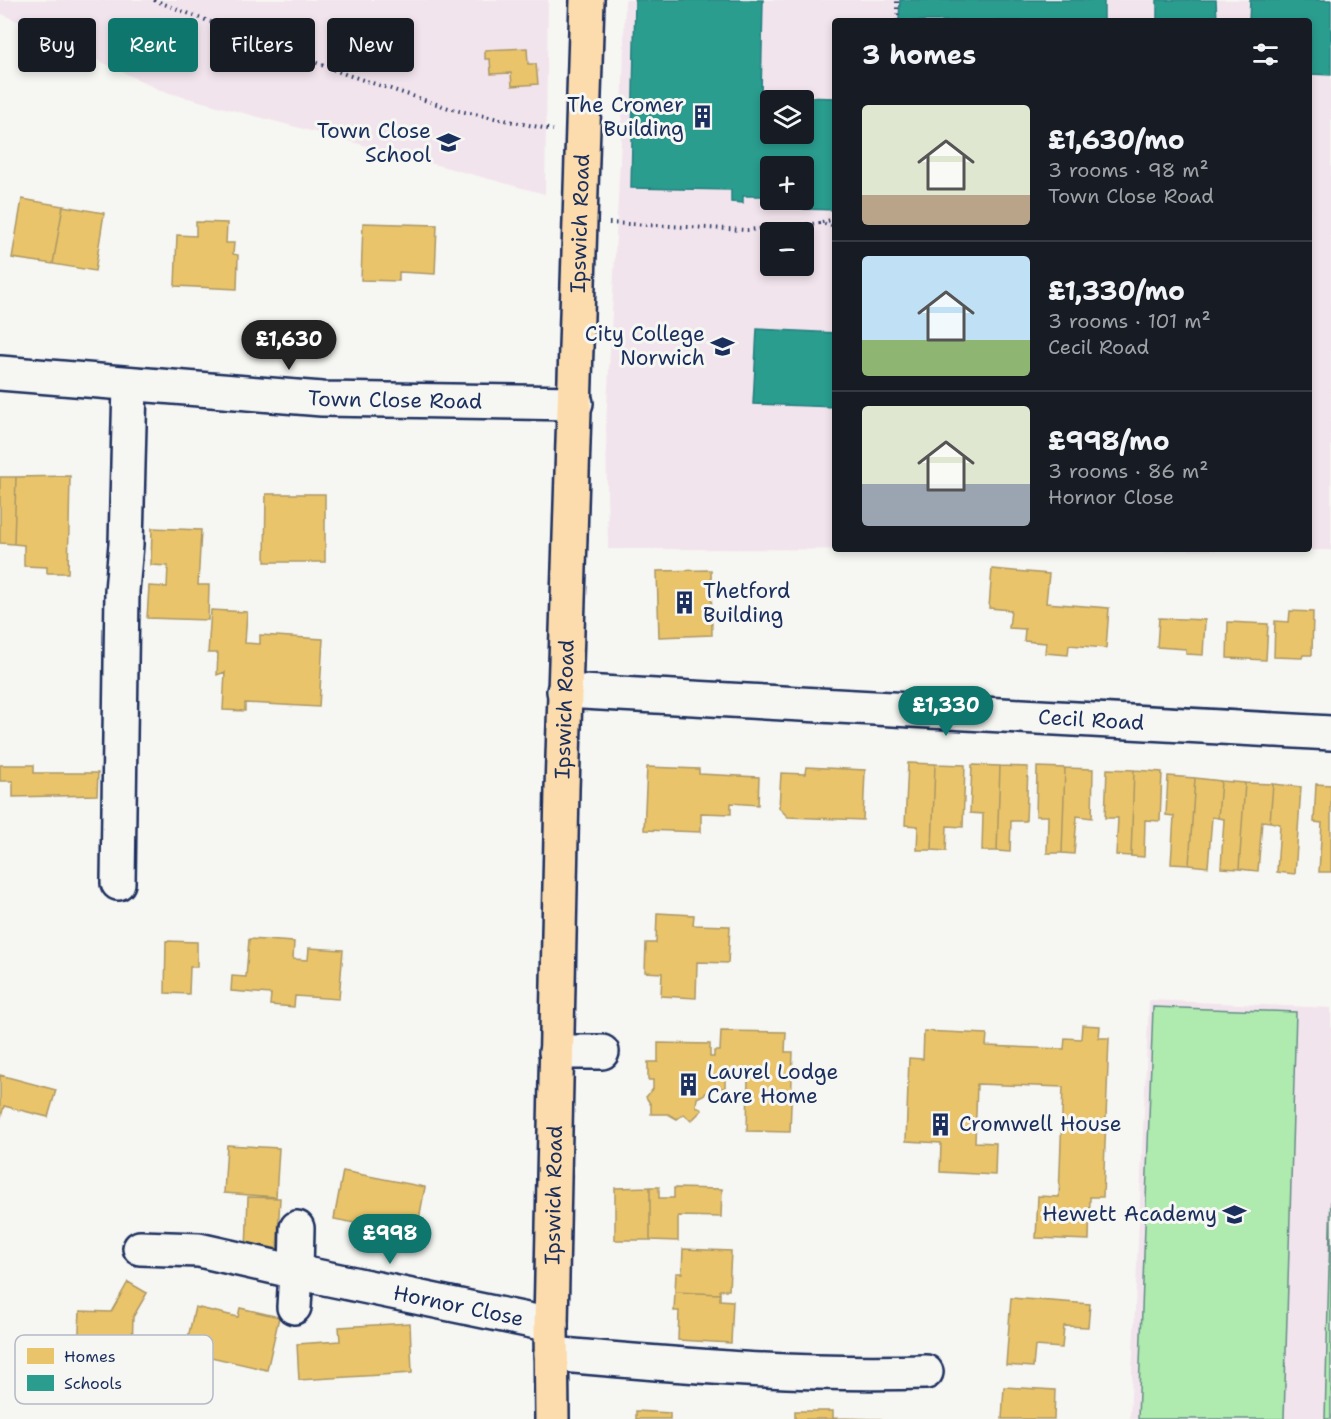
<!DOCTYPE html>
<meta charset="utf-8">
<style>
body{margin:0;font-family:"Shantell Sans",sans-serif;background:#20242c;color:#f1f3f6;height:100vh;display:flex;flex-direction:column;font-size:22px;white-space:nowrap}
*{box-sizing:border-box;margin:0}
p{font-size:20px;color:#9ea1a6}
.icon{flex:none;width:33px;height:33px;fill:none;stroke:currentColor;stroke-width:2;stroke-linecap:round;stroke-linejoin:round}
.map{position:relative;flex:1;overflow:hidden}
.panel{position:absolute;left:832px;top:18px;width:480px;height:534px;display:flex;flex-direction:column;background:#171b24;border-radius:6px;box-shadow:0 3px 9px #0003}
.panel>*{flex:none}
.banner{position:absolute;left:18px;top:18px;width:570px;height:54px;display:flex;gap:12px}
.fabs{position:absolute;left:760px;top:90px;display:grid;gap:12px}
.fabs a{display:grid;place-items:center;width:54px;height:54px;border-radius:6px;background:#171b24;box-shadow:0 3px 9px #0003;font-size:30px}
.price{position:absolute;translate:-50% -51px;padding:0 14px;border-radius:21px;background:#0f766e;color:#fff;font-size:20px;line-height:39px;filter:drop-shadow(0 2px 3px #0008)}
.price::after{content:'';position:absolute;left:50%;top:36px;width:18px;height:14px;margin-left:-9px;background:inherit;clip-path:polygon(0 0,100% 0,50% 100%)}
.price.current{background:#222;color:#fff}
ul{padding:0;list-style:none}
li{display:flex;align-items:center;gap:18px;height:150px;padding:0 30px}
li+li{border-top:2px solid #363941}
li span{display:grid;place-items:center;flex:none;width:168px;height:120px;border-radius:6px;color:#555}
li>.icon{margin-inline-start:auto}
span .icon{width:72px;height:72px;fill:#fffc;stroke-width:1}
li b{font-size:26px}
h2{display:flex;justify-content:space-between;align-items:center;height:72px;padding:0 30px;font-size:26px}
.pill{padding:0 21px;border-radius:6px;background:#171b24;box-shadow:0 3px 9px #0003;font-size:21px;line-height:54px}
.pill.current{background:#0f766e;color:#fff}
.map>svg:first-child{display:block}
</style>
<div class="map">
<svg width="1331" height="1419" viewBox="0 0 1331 1419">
<rect width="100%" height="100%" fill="#f6f6f2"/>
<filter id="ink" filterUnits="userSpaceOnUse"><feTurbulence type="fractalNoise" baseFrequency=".0167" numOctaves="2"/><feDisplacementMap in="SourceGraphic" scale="12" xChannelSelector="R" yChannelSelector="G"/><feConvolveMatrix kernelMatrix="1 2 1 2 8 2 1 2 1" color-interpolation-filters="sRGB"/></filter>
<g filter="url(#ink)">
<path fill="#f2e4ec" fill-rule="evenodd" d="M 0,0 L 548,0 L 545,194 L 162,91 L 0,13 Z
M 625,0 L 1331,0 L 1331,550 L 608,549 L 606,426 L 622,123 ZM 836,21 L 1310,21 L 1310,549 L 836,549 ZM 771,100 L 804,100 L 804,134 L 771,134 ZM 771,166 L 804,166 L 804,200 L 771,200 ZM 771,232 L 804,232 L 804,266 L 771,266 Z
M 1149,1000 L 1331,1008 L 1331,1419 L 1130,1419 Z"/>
<path fill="#afeaaf" stroke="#658c86" stroke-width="1.5" d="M 1153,1007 L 1296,1012 L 1284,1419 L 1138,1419 Z
M 1331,1192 L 1331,1419 L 1325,1419 Z"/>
<path fill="#e9c46a" stroke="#ab9766" stroke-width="1.5" d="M 527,48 L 528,64 L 536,64 L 538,84 L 512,86 L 511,73 L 491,74 L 490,59 L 485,59 L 485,50 Z
M 22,199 L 63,206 L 53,264 L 12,258 Z
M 63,206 L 104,213 L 95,271 L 53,264 Z
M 196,222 L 227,223 L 226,243 L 234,243 L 233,254 L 238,255 L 237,289 L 175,286 L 177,235 L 196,236 Z
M 363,223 L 437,225 L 435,274 L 399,272 L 399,281 L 361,280 Z
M 70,476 L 68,573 L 47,573 L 47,567 L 24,566 L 24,545 L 14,544 L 16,477 Z
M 0,477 L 16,477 L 14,544 L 0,543 Z
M 266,494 L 325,494 L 325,562 L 265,562 Z
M 152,528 L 201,530 L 198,585 L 209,585 L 208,620 L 147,618 L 149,586 L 167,587 L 168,566 L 151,565 Z
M 992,569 L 1049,574 L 1046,603 L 1109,608 L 1106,648 L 1069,645 L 1068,655 L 1045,653 L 1046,643 L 1024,641 L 1025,629 L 1009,628 L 1011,610 L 989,608 Z
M 711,570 L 712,635 L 659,637 L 657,571 Z
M 211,610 L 247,612 L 245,643 L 260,644 L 260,635 L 323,639 L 319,707 L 245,703 L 245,711 L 223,710 L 225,672 L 217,675 L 218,653 L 208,653 Z
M 1290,611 L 1313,612 L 1312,655 L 1303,655 L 1302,658 L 1274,657 L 1275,621 L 1289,622 Z
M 1159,618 L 1205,620 L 1203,655 L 1186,654 L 1186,649 L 1157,647 Z
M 1228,622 L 1268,624 L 1266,660 L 1227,658 Z
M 908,763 L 935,764 L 932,850 L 917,850 L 918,826 L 905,825 Z
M 935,764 L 965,765 L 963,827 L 947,826 L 946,851 L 932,850 Z
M 0,765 L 34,765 L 34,773 L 98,773 L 97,795 L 13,797 L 13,781 L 0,781 Z
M 972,765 L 1000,766 L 997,851 L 982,851 L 983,814 L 970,813 Z
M 1000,766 L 1028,767 L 1026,821 L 1011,821 L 1010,852 L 997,851 Z
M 647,767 L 699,769 L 699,774 L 759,777 L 758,805 L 731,803 L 731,814 L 701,813 L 701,832 L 644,830 Z
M 806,767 L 865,770 L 863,820 L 788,817 L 779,808 L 781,773 L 805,774 Z
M 1037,767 L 1065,768 L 1062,853 L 1047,853 L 1048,816 L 1036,816 Z
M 1065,768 L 1093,769 L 1092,818 L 1077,816 L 1074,854 L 1062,853 Z
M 1107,769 L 1134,770 L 1131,856 L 1116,855 L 1118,818 L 1105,818 Z
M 1134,770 L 1162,772 L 1160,821 L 1145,820 L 1144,857 L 1131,856 Z
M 1168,776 L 1195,778 L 1189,865 L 1171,864 L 1174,816 L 1166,815 Z
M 1195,778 L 1221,781 L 1218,818 L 1212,817 L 1208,867 L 1189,865 Z
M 1221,781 L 1245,783 L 1239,869 L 1221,868 L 1224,819 L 1218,818 Z
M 1245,783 L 1273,784 L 1270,822 L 1262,821 L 1258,871 L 1239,869 Z
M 1273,784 L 1301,787 L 1295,874 L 1277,872 L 1280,824 L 1270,822 Z
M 1316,784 L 1331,785 L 1331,872 L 1319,872 L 1322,823 L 1314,822 Z
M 657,913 L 694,915 L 693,925 L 730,926 L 728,963 L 697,962 L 696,998 L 661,996 L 662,973 L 645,972 L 646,943 L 656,943 Z
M 249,939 L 294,942 L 293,959 L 308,960 L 309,948 L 343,950 L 339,999 L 295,996 L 294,1007 L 270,1005 L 271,994 L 231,991 L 232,976 L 246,977 Z
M 166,941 L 197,942 L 197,967 L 190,967 L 189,994 L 165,993 Z
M 1082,1025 L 1100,1026 L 1099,1038 L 1109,1038 L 1103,1197 L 1090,1197 L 1089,1240 L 1036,1238 L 1038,1196 L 1059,1197 L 1063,1087 L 977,1084 L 975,1142 L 996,1143 L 995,1175 L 940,1172 L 941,1143 L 906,1141 L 909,1058 L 923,1059 L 924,1031 L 987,1034 L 986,1046 L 1064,1049 L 1065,1038 L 1081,1039 Z
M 721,1031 L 786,1032 L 785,1052 L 793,1052 L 790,1132 L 747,1131 L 748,1078 L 731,1078 L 732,1074 L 725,1074 L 725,1088 L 709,1088 L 705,1094 L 697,1098 L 696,1106 L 702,1110 L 691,1121 L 684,1114 L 677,1119 L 668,1114 L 651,1114 L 651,1105 L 646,1097 L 653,1089 L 653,1080 L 648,1080 L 648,1062 L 658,1062 L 658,1043 L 710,1044 L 710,1057 L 714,1057 L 714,1051 L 720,1051 Z
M 0,1075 L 56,1090 L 48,1117 L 4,1106 L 0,1120 Z
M 227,1145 L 279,1148 L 276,1197 L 224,1193 Z
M 343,1171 L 425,1187 L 416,1235 L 334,1219 Z
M 650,1187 L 659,1187 L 659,1198 L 674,1198 L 674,1188 L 722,1189 L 721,1217 L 678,1216 L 678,1241 L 650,1240 Z
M 650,1187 L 650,1240 L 615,1240 L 615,1188 Z
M 248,1197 L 280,1198 L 277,1251 L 246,1250 Z
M 683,1249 L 731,1251 L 729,1290 L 720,1290 L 720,1294 L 675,1292 L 676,1273 L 682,1273 Z
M 128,1282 L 147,1293 L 133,1317 L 132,1351 L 78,1349 L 80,1311 L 111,1312 Z
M 675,1292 L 720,1294 L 720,1300 L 733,1301 L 731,1343 L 678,1340 L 679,1311 L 674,1311 Z
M 1011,1298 L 1090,1304 L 1088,1327 L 1064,1326 L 1062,1348 L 1035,1346 L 1033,1367 L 1006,1365 Z
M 195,1307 L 238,1317 L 240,1308 L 279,1317 L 267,1370 L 185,1351 Z
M 410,1323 L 412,1373 L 299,1380 L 297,1344 L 340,1341 L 339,1327 Z
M 1004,1387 L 1055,1390 L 1054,1419 L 1002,1419 Z
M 636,1411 L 670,1413 L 670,1419 L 636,1419 Z
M 795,1411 L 833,1411 L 833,1418 L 882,1419 L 795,1419 Z"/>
<path fill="#2a9d8f" stroke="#267c80" stroke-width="1.5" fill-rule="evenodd" d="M 635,0 L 763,0 L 761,96 L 836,98 L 836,210 L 804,209 L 804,166 L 771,166 L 771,172 L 767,172 L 766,196 L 743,196 L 743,203 L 731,202 L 731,190 L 631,188 ZM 771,100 L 804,100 L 804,134 L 771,134 Z
M 900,0 L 1104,0 L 1104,21 L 899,21 Z
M 1157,0 L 1216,0 L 1217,21 L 1157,21 Z
M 1250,0 L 1331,0 L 1331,75 L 1310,74 L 1310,21 L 1249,21 Z
M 757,329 L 836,333 L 836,407 L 753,404 Z"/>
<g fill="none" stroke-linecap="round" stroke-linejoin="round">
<defs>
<g id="minor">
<path id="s1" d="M 0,373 L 322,399 L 576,403"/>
<path id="s2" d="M 564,691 L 1331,733"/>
<path d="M 118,883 L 122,591 L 126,544 L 130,384"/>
<path d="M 556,1052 L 602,1052"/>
<path d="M 140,1248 L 199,1250 L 296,1272 L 297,1228"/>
<path id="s3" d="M 294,1307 L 296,1272 L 551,1325"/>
<path d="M 551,1354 C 675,1365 801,1376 926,1372"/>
</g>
<g id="major">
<path id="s4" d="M 552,1419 L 551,1325 L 562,789 L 587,0"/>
</g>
</defs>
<use href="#minor" stroke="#1b2f5e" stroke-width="38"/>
<use href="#major" stroke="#1b2f5e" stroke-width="38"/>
<path stroke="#1b2f5e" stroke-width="4" stroke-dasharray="1.5 4.5" stroke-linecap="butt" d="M 154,0 L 345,74 L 455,110 L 553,130
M 897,21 L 897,0
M 822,222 L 836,219
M 609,223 L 747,230 L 821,223 L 836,227"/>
<use href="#minor" stroke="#f6f6f2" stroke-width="33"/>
<use href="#major" stroke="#fcdcac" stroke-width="33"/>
</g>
</g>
<defs>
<symbol id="building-bare" viewBox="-9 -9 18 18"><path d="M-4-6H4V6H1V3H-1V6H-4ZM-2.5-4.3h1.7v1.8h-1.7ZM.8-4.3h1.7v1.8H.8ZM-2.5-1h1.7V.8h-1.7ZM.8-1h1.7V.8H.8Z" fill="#1b2f5e" stroke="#f6f6f2" stroke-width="2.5" paint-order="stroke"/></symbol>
<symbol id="school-bare" viewBox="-9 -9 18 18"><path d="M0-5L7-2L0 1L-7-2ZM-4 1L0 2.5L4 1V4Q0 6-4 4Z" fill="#1b2f5e" stroke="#f6f6f2" stroke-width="2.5" paint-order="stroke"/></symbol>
<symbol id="university-bare" viewBox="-9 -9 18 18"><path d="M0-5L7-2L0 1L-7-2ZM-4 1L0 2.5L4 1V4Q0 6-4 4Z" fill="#1b2f5e" stroke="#f6f6f2" stroke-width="2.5" paint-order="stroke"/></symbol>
</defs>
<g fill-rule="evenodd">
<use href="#building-bare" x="686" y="100" width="33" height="33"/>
<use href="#school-bare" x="432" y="126" width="33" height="33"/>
<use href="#university-bare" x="706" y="330" width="33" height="33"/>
<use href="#building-bare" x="668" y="586" width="33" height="33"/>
<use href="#building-bare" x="672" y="1068" width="33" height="33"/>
<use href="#building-bare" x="924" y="1108" width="33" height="33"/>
<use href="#school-bare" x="1218" y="1198" width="33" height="33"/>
</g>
<g text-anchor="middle" stroke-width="6" stroke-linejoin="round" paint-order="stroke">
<g font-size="21" fill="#1b2f5e" stroke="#f6f6f2" text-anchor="end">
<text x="684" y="112">The Cromer<tspan x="684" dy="24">Building</tspan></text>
<text x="431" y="138">Town Close<tspan x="431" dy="24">School</tspan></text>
<text x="705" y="341">City College<tspan x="705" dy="24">Norwich</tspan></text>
<text x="703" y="598" text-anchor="start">Thetford<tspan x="703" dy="24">Building</tspan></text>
<text x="707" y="1079" text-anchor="start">Laurel Lodge<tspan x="707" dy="24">Care Home</tspan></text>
<text x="959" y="1131" text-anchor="start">Cromwell House</text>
<text x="1217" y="1221">Hewett Academy</text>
</g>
<g font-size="21" fill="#1b2f5e" stroke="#f6f6f2">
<text dy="7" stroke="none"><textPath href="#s4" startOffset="1196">Ipswich Road</textPath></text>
<text dy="7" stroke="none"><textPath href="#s1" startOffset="396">Town Close Road</textPath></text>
<text dy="7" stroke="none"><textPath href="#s4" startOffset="710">Ipswich Road</textPath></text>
<text dy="7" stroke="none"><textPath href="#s2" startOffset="528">Cecil Road</textPath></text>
<text dy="7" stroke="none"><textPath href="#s4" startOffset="224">Ipswich Road</textPath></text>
<text dy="7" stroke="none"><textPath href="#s3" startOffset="201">Hornor Close</textPath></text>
</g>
</g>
<rect x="15" y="1335" width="198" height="69" rx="9" fill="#f6f6f2" stroke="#b4bac6" stroke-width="1.5"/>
<rect x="27" y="1348" width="27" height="16" fill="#e9c46a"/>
<rect x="27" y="1375" width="27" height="16" fill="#2a9d8f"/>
<g font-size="16" fill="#1b2f5e">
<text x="64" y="1362">Homes</text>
<text x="64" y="1389">Schools</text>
</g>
</svg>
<div class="fabs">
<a><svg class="icon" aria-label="layers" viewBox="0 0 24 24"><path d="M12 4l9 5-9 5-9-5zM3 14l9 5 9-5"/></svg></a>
<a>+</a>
<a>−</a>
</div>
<b class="price current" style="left:289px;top:371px">£1,630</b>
<b class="price" style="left:946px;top:737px">£1,330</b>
<b class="price" style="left:390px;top:1265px">£998</b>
<div class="banner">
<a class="pill">Buy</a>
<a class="pill current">Rent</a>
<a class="pill">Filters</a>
<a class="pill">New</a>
</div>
<section class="panel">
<h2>3 homes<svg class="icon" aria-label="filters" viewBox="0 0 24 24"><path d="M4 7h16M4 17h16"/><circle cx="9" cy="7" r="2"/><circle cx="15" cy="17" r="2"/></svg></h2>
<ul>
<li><span style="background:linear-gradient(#dfe7d0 75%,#b9a48a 0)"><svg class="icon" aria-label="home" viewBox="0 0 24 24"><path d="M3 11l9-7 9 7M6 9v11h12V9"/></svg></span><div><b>£1,630/mo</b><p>3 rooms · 98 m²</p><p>Town Close Road</p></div></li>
<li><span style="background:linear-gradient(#bfe0f5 70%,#8fb573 0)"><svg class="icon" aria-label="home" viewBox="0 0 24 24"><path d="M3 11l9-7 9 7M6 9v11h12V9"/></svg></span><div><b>£1,330/mo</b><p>3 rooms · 101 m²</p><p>Cecil Road</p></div></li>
<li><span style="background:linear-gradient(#dfe7d0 65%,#9aa5b1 0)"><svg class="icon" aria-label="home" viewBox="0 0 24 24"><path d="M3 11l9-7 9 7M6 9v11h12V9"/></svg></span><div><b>£998/mo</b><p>3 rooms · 86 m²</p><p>Hornor Close</p></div></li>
</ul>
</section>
</div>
